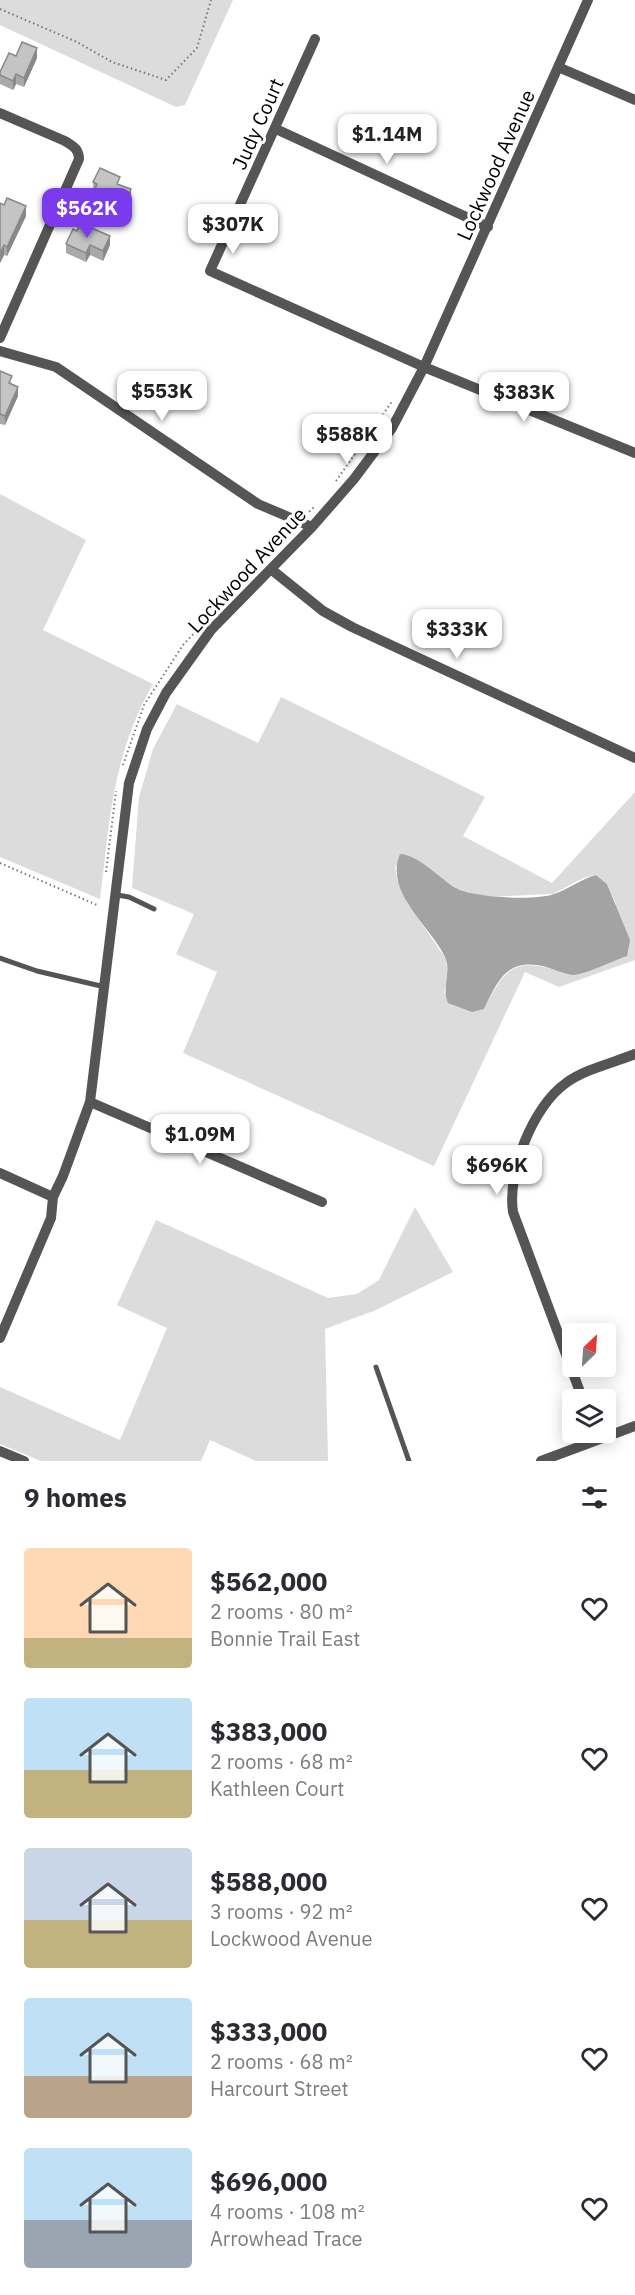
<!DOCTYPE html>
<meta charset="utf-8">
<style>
body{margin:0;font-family:"IBM Plex Sans",sans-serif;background:#f2f2f3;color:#2b2b33;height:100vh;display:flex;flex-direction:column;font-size:22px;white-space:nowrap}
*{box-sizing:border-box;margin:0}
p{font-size:20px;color:#7c7c81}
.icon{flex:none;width:33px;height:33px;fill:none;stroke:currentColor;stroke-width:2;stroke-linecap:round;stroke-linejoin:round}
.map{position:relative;height:1461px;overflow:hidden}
.drawer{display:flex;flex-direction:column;background:#fff;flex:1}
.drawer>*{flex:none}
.needle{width:39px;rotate:25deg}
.buttons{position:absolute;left:562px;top:1323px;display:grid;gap:12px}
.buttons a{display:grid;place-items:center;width:54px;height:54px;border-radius:6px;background:#fff;box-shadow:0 3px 15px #0003;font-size:30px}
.price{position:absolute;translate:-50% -51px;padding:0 14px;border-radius:12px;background:#fff;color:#222;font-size:20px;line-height:39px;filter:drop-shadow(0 2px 3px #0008)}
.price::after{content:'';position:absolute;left:50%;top:36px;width:18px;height:14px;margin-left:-9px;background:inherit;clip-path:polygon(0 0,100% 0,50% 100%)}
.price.on{background:#7c3aed;color:#fff}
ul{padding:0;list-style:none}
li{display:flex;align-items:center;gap:18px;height:150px;padding:0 24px}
li span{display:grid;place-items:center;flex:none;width:168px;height:120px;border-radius:6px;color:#555}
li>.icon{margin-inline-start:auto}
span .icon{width:72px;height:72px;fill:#fffc;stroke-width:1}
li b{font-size:26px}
h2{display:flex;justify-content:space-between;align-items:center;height:72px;padding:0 24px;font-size:26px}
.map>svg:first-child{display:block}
</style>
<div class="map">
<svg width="635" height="1461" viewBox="0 0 635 1461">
<rect width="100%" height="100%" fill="#fff"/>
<path fill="#dcdcdc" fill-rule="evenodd" d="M 0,0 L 233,0 L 185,105 L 176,107 L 0,25 Z
M 0,494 L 86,540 L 43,630 L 153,684 C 112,756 110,819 100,899 L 0,857 Z
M 281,697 L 485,797 L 463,836 L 552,883 L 635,792 L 635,960 L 559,987 L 525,972 L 434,1166 L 183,1053 L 217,972 L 176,954 L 194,914 L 132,888 L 139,797 L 153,749 L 177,704 L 258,743 ZM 395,866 L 434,874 L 458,889 L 486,897 L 553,894 L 583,878 L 596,875 L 607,884 L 616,904 L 574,975 C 521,960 510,956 484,1009 L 444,993 L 448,975 L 446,959 L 408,904 L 397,880 Z
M 415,1207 L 453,1272 L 376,1310 L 325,1329 L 328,1461 L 256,1461 L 210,1440 L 201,1461 L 41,1461 L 0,1444 L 0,1387 L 120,1440 L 167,1328 L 117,1305 L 156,1220 L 328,1298 L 357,1294 L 379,1280 Z"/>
<path fill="#a3a3a3" d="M 400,854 C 420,856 437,876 454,887 C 472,898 535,901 554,894 C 569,889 581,879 596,875 L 607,884 L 630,940 L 627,956 C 614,960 585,975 573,975 C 564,974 554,969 546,967 C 508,957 498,979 484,1009 L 472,1012 L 448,1003 C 441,988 452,973 445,957 C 430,925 384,893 400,854 Z"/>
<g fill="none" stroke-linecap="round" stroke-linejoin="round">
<path stroke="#777" stroke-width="2" stroke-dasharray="1.5 3" stroke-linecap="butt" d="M 0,9 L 77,42 L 112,62 L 166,80 L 197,48 L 211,0
M 336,481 L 393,400
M 306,515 L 315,506
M 123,765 L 144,705 L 183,645 L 292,530
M 0,863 L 97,905
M 106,872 L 116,791"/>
<path stroke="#555" stroke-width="5" d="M 117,895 L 129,897 L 154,909
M 0,958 L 37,971 L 105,987
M 376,1367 L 409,1461"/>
<path stroke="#555" stroke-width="10" d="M 315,39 L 210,271 L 424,367 L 635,453
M 558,67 L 635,100
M 0,113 L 65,141 C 73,146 79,149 79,159 L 0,338
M 276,129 L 488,227
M 0,351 L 56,367 L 258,504 L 312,527
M 272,570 L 323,611 L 352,627 L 635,758
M 90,1102 L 322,1202
M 0,1173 L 53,1197
M 0,1338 L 51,1218 L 53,1197 L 63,1176 L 90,1102 L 129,783 L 147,729 L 166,693 L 211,630 L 312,527 L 354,479 L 392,428 L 424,367 L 588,0
M 583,1400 L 513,1212 C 507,1172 533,1106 566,1083 C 585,1069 613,1063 635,1054
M 0,1451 L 24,1461
M 541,1461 L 635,1426"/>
</g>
<path fill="#a9a9a9" d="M 16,56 L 37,58 L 24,87 L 16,84 L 13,90 L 0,84 L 0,72 Z
M 93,182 L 120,185 L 131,199 L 124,214 L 94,202 Z
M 0,203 L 26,216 L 7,256 L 4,255 L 0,263 Z
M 66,244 L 110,245 L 103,261 L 90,255 L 86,262 L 66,253 Z
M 0,371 L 12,384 L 18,396 L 5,425 L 0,424 Z"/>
<path fill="#898989" d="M 37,48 L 37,58 L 24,87 L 24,78 Z
M 16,74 L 16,84 L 13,90 L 13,81 Z
M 131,189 L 131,199 L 124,214 L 124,205 Z
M 26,206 L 26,216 L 7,256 L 7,247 Z
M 110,236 L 110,245 L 103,261 L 103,251 Z
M 4,245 L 4,255 L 0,263 L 0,254 Z
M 90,245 L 90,255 L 86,262 L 86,253 Z
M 18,387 L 18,396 L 5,425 L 5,416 Z"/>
<path fill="#c4c4c4" stroke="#898989" stroke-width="1.5" d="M 22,42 L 37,48 L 24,78 L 16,74 L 13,81 L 0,75 L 0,72 L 9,53 L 16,56 Z
M 100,168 L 120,177 L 117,184 L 131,189 L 124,205 L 94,192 L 97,184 L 93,182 Z
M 7,198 L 26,206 L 7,247 L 4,245 L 0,254 L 0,203 L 4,205 Z
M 80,223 L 110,236 L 103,251 L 90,245 L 86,253 L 66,244 L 73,229 L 77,231 Z
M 0,371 L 12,376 L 9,383 L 18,387 L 5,416 L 0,414 Z"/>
<g text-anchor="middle" stroke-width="6" stroke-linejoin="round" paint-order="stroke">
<g font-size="20" fill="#000" stroke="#fff">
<text transform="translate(258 124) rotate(-66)" y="7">Judy Court</text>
<text transform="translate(496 165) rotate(-66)" y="7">Lockwood Avenue</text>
<text transform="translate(247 570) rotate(-47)" y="7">Lockwood Avenue</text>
</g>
</g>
</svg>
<div class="buttons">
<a><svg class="needle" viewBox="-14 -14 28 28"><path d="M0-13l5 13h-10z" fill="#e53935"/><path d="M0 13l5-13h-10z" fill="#7c7c81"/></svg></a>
<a><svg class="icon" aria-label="layers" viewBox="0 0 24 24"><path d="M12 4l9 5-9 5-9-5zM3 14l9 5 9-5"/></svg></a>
</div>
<b class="price" style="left:387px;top:165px">$1.14M</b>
<b class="price on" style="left:87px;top:239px">$562K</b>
<b class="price" style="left:233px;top:255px">$307K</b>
<b class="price" style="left:162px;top:422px">$553K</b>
<b class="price" style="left:524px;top:423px">$383K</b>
<b class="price" style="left:347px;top:465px">$588K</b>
<b class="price" style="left:457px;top:660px">$333K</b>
<b class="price" style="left:200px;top:1165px">$1.09M</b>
<b class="price" style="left:497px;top:1196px">$696K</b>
</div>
<section class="drawer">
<h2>9 homes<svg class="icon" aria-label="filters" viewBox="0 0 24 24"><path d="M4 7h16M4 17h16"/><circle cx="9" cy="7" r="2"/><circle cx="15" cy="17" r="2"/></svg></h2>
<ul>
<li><span style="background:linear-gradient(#ffd9b3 75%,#c2b280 0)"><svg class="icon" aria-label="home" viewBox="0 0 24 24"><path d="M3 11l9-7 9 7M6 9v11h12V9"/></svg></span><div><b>$562,000</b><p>2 rooms · 80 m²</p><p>Bonnie Trail East</p></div><svg class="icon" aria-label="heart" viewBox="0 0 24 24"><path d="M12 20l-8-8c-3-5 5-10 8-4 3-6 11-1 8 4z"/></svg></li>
<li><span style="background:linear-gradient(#bfe0f5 60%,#c2b280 0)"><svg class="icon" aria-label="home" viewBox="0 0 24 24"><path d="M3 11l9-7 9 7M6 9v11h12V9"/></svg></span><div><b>$383,000</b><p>2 rooms · 68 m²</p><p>Kathleen Court</p></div><svg class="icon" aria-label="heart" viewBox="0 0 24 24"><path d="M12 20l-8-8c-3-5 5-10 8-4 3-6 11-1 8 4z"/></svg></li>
<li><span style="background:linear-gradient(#c9d6e8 60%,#c2b280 0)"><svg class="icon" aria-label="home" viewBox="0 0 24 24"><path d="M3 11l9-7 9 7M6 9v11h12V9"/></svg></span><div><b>$588,000</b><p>3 rooms · 92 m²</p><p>Lockwood Avenue</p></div><svg class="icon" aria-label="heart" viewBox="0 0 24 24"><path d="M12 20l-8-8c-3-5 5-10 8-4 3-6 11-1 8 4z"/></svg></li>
<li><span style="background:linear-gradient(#bfe0f5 65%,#b9a48a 0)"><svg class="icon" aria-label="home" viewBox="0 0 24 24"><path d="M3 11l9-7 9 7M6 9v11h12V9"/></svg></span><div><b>$333,000</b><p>2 rooms · 68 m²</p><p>Harcourt Street</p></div><svg class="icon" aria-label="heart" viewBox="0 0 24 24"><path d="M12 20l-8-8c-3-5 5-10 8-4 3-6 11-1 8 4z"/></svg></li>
<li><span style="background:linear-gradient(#bfe0f5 60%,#9aa5b1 0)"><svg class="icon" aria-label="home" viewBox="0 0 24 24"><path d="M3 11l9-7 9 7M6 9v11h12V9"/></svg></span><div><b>$696,000</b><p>4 rooms · 108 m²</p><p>Arrowhead Trace</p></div><svg class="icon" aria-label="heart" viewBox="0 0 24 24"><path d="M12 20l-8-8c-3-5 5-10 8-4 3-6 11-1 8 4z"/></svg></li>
</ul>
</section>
